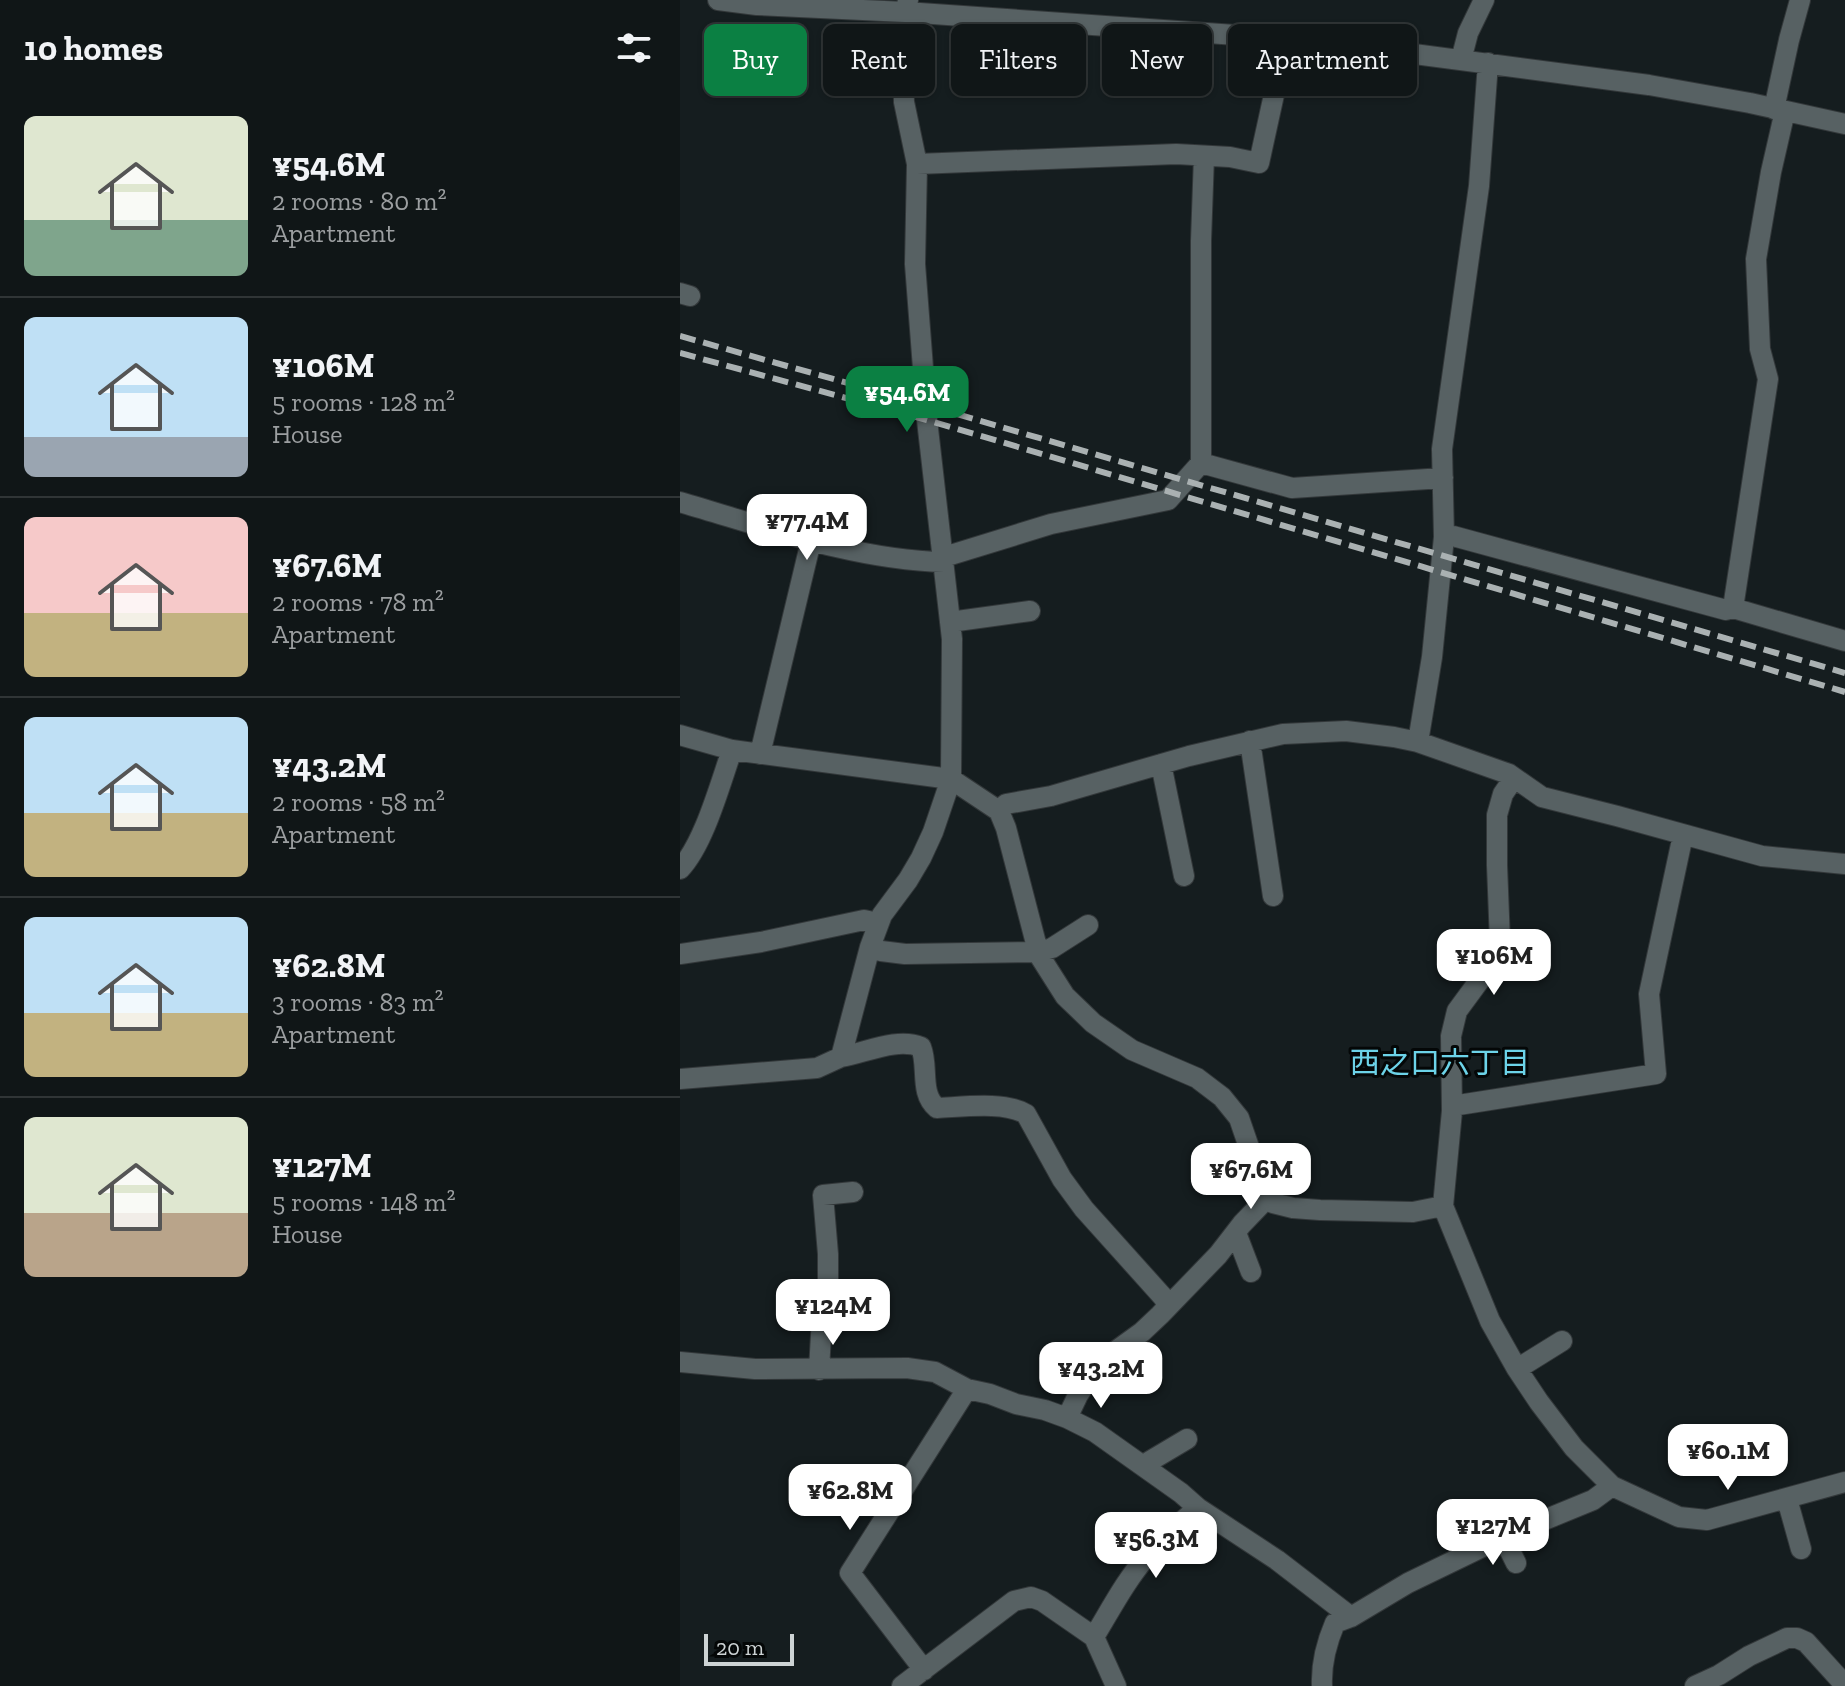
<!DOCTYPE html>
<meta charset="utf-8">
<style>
body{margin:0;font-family:"Zilla Slab","Noto Sans JP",serif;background:#191f20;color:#f1f3f6;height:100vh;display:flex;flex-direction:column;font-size:30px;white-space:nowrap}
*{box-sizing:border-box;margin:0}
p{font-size:26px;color:#9c9fa1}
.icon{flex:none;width:44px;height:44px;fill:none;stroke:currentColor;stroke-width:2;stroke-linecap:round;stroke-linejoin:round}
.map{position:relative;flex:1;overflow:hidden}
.side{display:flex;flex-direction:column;background:#101617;width:680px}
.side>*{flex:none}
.hud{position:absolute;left:24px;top:24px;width:760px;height:72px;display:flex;gap:16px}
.scale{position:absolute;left:24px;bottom:20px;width:90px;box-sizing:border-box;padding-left:8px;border:4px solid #cdd3d4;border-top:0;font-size:22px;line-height:28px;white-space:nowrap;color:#cdd3d4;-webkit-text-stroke:6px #040707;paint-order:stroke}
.price{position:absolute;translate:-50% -68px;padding:0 18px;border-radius:16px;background:#fff;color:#222;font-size:26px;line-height:52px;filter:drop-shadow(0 2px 4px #0008)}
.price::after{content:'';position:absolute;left:50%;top:48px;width:24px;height:18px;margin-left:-12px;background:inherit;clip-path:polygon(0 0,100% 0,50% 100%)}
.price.selected{background:#0b8043;color:#fff}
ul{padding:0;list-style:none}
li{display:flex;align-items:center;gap:24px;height:200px;padding:0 24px}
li+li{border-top:2px solid #303536}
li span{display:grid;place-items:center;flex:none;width:224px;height:160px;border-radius:12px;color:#555}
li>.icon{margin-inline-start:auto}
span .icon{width:96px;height:96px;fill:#fffc;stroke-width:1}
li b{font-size:34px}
h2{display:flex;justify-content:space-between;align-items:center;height:96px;padding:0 24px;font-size:34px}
.tag{padding:0 28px;border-radius:12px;background:#101617;box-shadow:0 2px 6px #0004,0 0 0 2px #303536;font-size:28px;line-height:72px}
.tag.selected{background:#0b8043;color:#fff}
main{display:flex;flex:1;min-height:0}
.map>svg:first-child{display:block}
</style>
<main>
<section class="side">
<h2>10 homes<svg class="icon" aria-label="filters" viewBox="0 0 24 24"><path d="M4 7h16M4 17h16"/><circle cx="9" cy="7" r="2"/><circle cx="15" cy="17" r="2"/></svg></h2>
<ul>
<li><span style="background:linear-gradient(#dfe7d0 65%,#7fa58c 0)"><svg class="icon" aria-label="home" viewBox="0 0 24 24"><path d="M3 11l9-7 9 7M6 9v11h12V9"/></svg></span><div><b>¥54.6M</b><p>2 rooms · 80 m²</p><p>Apartment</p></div></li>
<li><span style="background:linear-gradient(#bfe0f5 75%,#9aa5b1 0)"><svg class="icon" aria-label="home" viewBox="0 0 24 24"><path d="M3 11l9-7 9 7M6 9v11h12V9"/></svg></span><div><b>¥106M</b><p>5 rooms · 128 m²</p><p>House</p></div></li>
<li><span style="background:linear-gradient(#f6c9c9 60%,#c2b280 0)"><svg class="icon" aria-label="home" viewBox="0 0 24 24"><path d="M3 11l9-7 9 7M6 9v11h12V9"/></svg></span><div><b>¥67.6M</b><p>2 rooms · 78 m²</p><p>Apartment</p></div></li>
<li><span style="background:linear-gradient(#bfe0f5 60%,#c2b280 0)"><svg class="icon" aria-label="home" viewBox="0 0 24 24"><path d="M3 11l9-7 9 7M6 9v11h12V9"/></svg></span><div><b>¥43.2M</b><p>2 rooms · 58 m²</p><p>Apartment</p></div></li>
<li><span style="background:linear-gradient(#bfe0f5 60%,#c2b280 0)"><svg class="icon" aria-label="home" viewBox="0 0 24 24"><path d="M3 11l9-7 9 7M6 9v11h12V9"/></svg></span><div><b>¥62.8M</b><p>3 rooms · 83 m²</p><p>Apartment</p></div></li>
<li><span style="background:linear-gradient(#dfe7d0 60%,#b9a48a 0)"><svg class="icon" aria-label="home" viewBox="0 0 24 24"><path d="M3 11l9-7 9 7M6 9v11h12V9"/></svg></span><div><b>¥127M</b><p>5 rooms · 148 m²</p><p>House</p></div></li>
</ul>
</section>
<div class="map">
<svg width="1165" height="1686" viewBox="0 0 1165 1686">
<rect width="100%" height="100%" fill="#151d1f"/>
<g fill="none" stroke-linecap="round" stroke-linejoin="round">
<defs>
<path id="minor" d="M 38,0 L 77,5 L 225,12 L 628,40 L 969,85 L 1070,103 L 1165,124
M 228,0 L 222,35 L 224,102 L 237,164 L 235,264 L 247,420 L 272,639 L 271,779 L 319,811 L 326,828 L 359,955 L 385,996 L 413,1023 L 452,1050 L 517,1078 L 542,1097 L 559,1118 L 585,1194 L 593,1203 L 613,1208 L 640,1210 L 733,1212 L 763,1206 L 810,1321 L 837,1369 L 859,1402 L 894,1448 L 932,1486 L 999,1517 L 1027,1520 L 1165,1482
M 781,60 L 788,33 L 804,0
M 1094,109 L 1109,40 L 1120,0
M 524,156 L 521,241 L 521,463 L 612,488 L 763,478
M 237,164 L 496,154 L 550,157 L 579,163 L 602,58 L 603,39
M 0,293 L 10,296
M 0,502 C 86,527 174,560 264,562
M 764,537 L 773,536 L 1046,610 L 1053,608 L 1165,641
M 264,557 L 371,524 L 488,500 L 521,463
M 1053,608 L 1088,379 L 1080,349 L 1076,259 L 1091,172 L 1105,111
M 270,622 L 350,611
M 0,735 L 52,750 L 271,779 L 253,832 L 241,858 L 228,880 L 202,915 L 190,947 L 161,1057 L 137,1068 L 0,1079
M 570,741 L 593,896
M 738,742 L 829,774 L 862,797 L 937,816 L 1082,856 L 1165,864
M 80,754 L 131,541
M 481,764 L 504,876
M 319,811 L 326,804 L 371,796 L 509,756 L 603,734 L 666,731 L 714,737 L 738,742 L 752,657 L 764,537 L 762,449 L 799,186 L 808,63
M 0,869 C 24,844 40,784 52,750
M 190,947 L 201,951 L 225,954 L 358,952 L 372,948 L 408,925
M 0,954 L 81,942 L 184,920 L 198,923
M 161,1057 C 185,1053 217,1037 241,1047 C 249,1067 239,1093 257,1108 C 282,1107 325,1101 346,1114 L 382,1179 L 404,1209 L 483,1297 L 488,1306
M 772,1106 L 976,1074 L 969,994 L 1003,835
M 763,1206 L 772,1111 L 771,1036 L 777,1011 L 813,962 L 820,942 L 817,865 L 817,815 L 823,794 L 834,778
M 554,1235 L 558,1238 L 571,1272
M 0,1362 L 75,1369 L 227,1368 L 255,1372 L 287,1389 L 310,1394 L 336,1404 L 365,1410 L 387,1418 L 415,1432 L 501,1493 L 518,1508 L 597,1560 L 671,1617
M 837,1369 L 882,1341
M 139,1370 L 142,1317 L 148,1288 L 148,1254 L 143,1195 L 173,1192
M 387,1418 L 398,1395 L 419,1363 L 462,1332 L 480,1315 L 538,1255 L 562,1224 L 588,1197
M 466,1467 L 470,1461 L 507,1439
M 1107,1499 L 1121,1549
M 823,1537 L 836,1563
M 414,1637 C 431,1609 446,1580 467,1556 C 482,1538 500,1523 518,1508
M 244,1670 L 170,1573 L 287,1389
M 222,1686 L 334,1601 L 351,1597 L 362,1601 L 414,1637 L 436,1686
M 642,1686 C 641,1663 646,1644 655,1623 L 671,1617 L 728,1583 L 823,1537 L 913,1500 L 932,1486
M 1015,1686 L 1039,1675 L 1069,1656 L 1107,1638 L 1117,1638 L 1126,1642 L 1165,1685"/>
</defs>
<use href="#minor" stroke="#33383a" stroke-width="22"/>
<use href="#minor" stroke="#576163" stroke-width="20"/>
<path stroke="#aab1b2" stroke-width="6" stroke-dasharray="16 8" stroke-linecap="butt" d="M 0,336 L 246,405 L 1165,673
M 0,353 L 247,420 L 1165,692"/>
</g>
<g text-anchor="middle" stroke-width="6" stroke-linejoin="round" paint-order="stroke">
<g font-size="30" fill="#6cd3e8" stroke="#040707">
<text x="760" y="1073">西之口六丁目</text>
</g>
</g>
</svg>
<div class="scale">20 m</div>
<b class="price selected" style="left:227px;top:434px">¥54.6M</b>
<b class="price" style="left:127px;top:562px">¥77.4M</b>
<b class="price" style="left:814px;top:997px">¥106M</b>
<b class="price" style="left:571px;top:1211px">¥67.6M</b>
<b class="price" style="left:153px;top:1347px">¥124M</b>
<b class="price" style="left:421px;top:1410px">¥43.2M</b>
<b class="price" style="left:1048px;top:1492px">¥60.1M</b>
<b class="price" style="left:170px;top:1532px">¥62.8M</b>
<b class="price" style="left:813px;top:1567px">¥127M</b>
<b class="price" style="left:476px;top:1580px">¥56.3M</b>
<div class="hud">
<a class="tag selected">Buy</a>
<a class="tag">Rent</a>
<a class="tag">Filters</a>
<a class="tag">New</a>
<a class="tag">Apartment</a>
</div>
</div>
</main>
